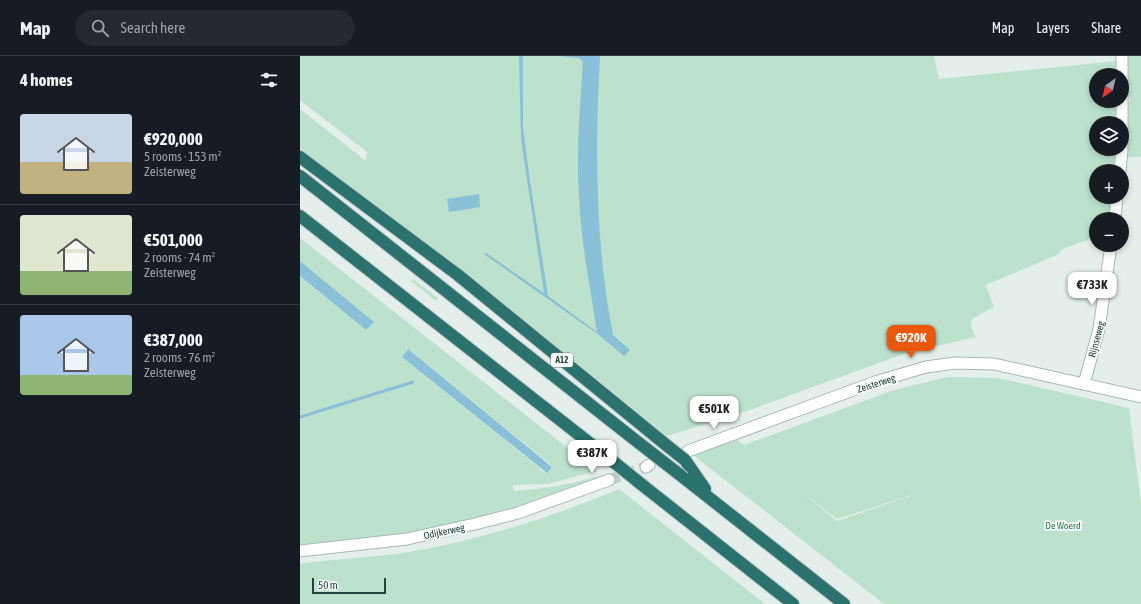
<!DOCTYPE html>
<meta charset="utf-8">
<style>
body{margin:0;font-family:"Asap Condensed",sans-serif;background:#242831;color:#f1f3f6;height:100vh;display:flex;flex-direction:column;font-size:15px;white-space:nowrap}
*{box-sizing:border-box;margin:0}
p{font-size:13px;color:#9ea1a6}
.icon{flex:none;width:22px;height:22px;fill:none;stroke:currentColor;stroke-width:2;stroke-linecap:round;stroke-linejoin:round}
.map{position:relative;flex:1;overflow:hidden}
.side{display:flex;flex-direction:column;background:#171b24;width:300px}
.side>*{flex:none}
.needle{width:26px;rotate:214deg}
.fabs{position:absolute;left:789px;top:12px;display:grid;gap:8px}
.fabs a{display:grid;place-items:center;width:40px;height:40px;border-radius:50%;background:#171b24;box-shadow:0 2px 6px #0003;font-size:20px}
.scale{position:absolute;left:12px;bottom:10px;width:74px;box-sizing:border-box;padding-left:4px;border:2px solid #22423e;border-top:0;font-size:11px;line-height:14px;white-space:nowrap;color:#22423e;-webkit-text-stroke:3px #f6fbf9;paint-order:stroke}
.price{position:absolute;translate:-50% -34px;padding:0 9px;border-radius:8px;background:#fff;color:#222;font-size:13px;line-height:26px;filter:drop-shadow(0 1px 2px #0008)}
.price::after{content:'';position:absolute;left:50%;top:24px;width:12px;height:9px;margin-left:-6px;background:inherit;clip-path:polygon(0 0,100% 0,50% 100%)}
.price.active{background:#ea580c;color:#fff}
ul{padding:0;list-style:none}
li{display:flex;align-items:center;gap:12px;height:100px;padding:0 20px}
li+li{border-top:1px solid #363941}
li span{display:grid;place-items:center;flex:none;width:112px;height:80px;border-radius:4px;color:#555}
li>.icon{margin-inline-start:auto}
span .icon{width:48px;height:48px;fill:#fffc;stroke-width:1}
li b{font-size:17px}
h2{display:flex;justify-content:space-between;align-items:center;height:48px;padding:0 20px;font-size:17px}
header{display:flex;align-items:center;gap:24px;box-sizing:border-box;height:56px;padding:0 20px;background:#171b24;border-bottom:1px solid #363941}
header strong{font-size:19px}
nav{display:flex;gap:22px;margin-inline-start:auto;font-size:14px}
.search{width:280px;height:36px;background:#242831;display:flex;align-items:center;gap:10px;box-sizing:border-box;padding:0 14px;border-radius:22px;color:#9ea1a6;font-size:15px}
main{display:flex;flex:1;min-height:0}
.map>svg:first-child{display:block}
</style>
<header>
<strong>Map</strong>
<div class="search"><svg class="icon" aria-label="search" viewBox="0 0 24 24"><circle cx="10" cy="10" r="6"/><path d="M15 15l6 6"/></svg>Search here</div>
<nav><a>Map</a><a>Layers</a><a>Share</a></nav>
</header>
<main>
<section class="side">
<h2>4 homes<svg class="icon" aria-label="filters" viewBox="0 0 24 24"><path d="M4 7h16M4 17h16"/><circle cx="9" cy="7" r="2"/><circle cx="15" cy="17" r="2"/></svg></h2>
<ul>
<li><span style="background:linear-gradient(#c9d6e8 60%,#c2b280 0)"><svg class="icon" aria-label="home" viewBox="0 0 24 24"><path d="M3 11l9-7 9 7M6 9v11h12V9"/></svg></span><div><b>€920,000</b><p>5 rooms · 153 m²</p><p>Zeisterweg</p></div></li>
<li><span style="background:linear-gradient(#dfe7d0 70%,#8fb573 0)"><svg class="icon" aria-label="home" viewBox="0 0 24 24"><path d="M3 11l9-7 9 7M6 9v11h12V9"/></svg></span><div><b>€501,000</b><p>2 rooms · 74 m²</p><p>Zeisterweg</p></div></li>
<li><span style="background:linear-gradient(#a9c7e8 75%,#8fb573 0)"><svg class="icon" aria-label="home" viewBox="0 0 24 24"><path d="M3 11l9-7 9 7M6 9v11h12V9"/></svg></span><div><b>€387,000</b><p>2 rooms · 76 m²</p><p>Zeisterweg</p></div></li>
</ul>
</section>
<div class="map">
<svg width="841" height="548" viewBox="0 0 841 548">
<rect width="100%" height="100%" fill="#e4efec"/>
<path fill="#bce1cc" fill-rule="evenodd" d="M 0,0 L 634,0 L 639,23 L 816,5 L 816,19 L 796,19 L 796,45 L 816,45 L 816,67 L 796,67 L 796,93 L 815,93 L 814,115 L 796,115 L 796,141 L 812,141 L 810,163 L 796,163 L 796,181 L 762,193 L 759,198 L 686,229 L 694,251 L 672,263 L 671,272 L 676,281 L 609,296 L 447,355 L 367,380 L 179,228 L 0,93 L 0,53 L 66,105 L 67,96 L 0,44 Z
M 826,0 L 841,0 L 841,101 L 826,101 L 827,46 L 830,46 L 830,41 L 827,39 Z
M 0,182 L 297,415 L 248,428 L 213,429 L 214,435 C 245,433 272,428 302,419 L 304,421 C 256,438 207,457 157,469 C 106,482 52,485 0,492 L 0,220 L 66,274 L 74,266 L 0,205 ZM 108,293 L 252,410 L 252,411 L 246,417 L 102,301 Z
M 113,223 L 138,242 L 136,245 L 111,225 Z
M 647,321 L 698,322 L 829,352 L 841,448 L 841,548 L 584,548 L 393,399 L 437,384 L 444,389 L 594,334 ZM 628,434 L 537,465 L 500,435 L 537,463 Z
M 319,433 L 465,548 L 0,548 L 0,508 C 36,502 73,502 109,496 C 181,484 252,461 319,433 Z"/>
<path fill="#89c0d7" d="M 219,0 L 223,0 L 223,70 L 229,119 L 248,240 L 297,276 C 290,231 281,186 279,140 C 276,95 280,51 283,6 L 279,2 L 259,0 L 300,0 C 295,93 295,187 313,279 L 330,294 L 324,300 L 299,279 L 184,198 L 186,197 L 244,237 L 221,83 Z
M 179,138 L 180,151 L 149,156 L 147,143 Z
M 0,205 L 74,266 L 66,274 L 0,220 Z
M 108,293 L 252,411 L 247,417 L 102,301 Z"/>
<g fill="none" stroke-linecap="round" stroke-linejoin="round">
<path stroke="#89c0d7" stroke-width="3" d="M 0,361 L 113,326"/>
<path stroke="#bdccc9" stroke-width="11" stroke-dasharray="11 5.5" stroke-linecap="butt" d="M 309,424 L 346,411"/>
<defs>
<path id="tertiary" d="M 822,89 L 822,0
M 820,115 L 822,93
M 815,163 L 817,141
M 784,328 L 799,273 L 811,189
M 388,395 L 575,326 L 626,311 L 655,307 L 694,308 L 841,341
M 346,411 L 349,409
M 0,495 L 107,483 L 175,468 L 218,457 L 309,424"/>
<path id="motorway" d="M 0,101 L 158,219 L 365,388
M 0,120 L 339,387
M 0,160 L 310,403
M 385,404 L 405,433
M 384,422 L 544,548
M 341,428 L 493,548"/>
</defs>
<use href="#tertiary" stroke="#a6b8b4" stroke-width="13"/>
<use href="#motorway" stroke="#c1cac9" stroke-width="14"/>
<use href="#tertiary" stroke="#fff" stroke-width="11"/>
<use href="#motorway" stroke="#2b716d" stroke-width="12"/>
<defs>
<path id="motorway-bridge" d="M 339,387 L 384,422
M 365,388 L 385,404
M 310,403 L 341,428"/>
</defs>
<use href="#motorway-bridge" stroke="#c1cac9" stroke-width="14" stroke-linecap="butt"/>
<use href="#motorway-bridge" stroke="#2b716d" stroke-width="12"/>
</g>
<g text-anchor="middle" stroke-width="4" stroke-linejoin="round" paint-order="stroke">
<rect fill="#f6fbf9" stroke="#627a76" stroke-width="1" x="251" y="297" width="22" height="14" rx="3"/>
<g font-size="9" font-weight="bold" fill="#22423e">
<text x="262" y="307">A12</text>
</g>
<g font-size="10" fill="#22423e" stroke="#f6fbf9">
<text transform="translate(796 283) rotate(-75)" y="4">Rijnseweg</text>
<text transform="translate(576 327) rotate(-18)" y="4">Zeisterweg</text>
<text transform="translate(144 475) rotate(-12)" y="4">Odijkerweg</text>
</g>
<g font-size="10" fill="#297d56" stroke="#f6fbf9">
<text x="763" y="473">De Woerd</text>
</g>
</g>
</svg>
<div class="fabs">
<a><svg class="needle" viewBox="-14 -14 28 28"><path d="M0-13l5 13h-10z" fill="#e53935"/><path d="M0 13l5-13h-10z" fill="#9ea1a6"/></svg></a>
<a><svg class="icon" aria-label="layers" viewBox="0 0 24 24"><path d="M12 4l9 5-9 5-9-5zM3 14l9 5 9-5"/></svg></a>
<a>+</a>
<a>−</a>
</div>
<div class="scale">50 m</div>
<b class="price" style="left:792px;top:250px">€733K</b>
<b class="price active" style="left:611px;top:303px">€920K</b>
<b class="price" style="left:414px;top:374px">€501K</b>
<b class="price" style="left:292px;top:418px">€387K</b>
</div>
</main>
